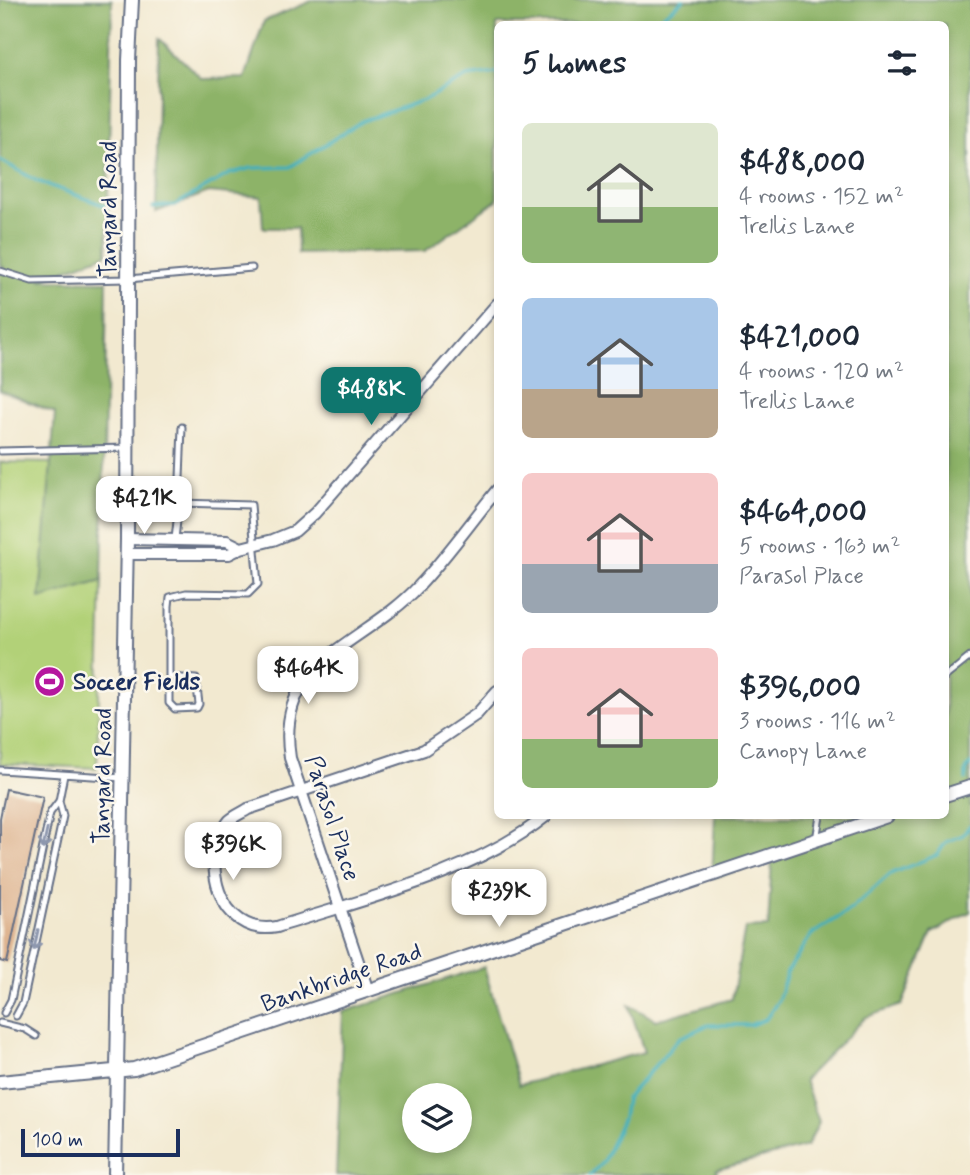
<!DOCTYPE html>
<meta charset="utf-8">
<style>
body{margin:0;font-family:Mynerve,sans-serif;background:#f2f2f3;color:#1f2937;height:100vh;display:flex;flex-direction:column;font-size:26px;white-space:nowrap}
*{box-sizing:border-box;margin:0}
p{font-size:23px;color:#747a83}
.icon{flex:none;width:38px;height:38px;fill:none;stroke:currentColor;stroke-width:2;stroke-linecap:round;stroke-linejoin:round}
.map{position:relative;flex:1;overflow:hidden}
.drawer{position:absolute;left:494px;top:21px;width:455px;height:798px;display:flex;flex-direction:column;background:#fff;border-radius:10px;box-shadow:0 4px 10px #0003}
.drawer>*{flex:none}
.buttons{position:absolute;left:402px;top:1083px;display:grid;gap:14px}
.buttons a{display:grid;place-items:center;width:70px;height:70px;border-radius:50%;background:#fff;box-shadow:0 4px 10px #0003;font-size:35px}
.scale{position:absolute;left:21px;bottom:18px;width:159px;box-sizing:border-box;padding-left:7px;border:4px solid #1b2f5e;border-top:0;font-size:19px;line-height:24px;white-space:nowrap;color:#1b2f5e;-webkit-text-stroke:5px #fbf7ec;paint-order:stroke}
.price{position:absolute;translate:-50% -60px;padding:0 16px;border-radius:14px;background:#fff;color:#222;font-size:23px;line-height:46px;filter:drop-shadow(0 2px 4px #0008)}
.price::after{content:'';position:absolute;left:50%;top:42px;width:21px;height:16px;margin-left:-10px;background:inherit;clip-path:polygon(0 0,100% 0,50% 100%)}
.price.active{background:#0f766e;color:#fff}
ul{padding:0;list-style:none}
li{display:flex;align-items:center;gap:21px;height:175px;padding:0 28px}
li span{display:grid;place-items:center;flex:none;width:196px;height:140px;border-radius:10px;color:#555}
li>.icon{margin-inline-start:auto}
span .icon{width:84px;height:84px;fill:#fffc;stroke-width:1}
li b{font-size:30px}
h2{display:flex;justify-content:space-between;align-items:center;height:84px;padding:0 28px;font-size:30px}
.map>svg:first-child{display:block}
</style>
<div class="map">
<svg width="970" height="1175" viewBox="0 0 970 1175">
<rect width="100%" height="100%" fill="#fbf7ec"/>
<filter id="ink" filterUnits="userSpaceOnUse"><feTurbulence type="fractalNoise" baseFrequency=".0143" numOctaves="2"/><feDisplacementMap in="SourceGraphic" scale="14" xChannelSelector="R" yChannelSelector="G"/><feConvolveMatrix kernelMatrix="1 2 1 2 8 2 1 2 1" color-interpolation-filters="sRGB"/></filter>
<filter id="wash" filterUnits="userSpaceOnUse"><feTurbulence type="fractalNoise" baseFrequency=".00686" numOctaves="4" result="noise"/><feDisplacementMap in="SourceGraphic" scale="28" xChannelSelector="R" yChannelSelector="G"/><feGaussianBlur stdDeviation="1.57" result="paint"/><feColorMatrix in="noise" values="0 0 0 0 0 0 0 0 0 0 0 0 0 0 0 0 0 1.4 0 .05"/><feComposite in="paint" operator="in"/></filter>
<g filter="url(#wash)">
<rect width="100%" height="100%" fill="#f2e9d0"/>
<path fill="#b2d178" stroke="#66806b" stroke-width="2" d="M 0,462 L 53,463 L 40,598 L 102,581 L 97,768 L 0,764 Z"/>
<path fill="#8db368" stroke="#547163" stroke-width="2" fill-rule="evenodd" d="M 0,0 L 112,0 L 107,254 L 40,280 L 107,281 L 102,581 L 40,599 L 55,413 L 0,390 L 0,274 L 4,267 L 0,265 Z
M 314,0 L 970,0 L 970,912 L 932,933 L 902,1005 L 866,1017 L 804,1080 L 819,1122 L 807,1146 L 716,1170 L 717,1175 L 336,1175 L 343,1012 L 484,967 L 519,1085 L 644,1052 L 629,1005 L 656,1020 L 732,999 L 745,928 L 768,927 L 772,860 L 712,878 L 715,816 L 945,816 L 945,24 L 497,24 L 497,200 L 425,251 L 298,254 L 297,228 L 263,228 L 261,197 L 209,192 L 156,212 L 159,38 L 202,79 L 245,78 L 264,21 ZM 415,1096 L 460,1096 L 460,1141 L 415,1141 Z"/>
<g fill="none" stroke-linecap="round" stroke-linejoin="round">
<path stroke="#40afbb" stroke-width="3.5" d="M 652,24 L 683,0
M 0,160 L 37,181 L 109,207
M 153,207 L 175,205 L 229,174 L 251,168 L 290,167 L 362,121 L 424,100 L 467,77 L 497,73
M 966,779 L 966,771 L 970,764
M 590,1175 L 603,1162 L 623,1118 L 626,1099 L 679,1038 L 708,1025 L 750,1025 L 766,1019 L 778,1001 L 787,972 L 811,935 L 850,910 L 890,874 L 937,855 L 946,842 L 963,835 L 970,825"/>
</g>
<g id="blocks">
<path fill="#deb490" d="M 6,789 L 43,797 L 7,963 L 0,961 L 0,818 Z"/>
</g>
</g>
<g filter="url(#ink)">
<use href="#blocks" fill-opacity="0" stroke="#667086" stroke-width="2"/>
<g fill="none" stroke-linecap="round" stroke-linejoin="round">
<defs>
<path id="service" d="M 0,271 L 32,281 L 128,279 L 252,268
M 0,451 L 127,448
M 175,539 L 179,503
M 169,677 L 196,679 L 199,704 L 197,708 L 175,709 L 169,703 L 169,606 L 170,597 L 186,593 L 248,594 L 258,584 L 251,505 L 179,503 L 182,427
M 945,677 L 970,657
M 0,770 L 123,778
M 816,840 L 820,816
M 4,1013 L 11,1000 L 50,813 L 59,801 L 64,775
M 16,1016 L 23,1003 L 63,816 L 59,801
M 0,1023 L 25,1029 L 36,1036"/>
<path id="minor" d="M 127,539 L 227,541 L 241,548
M 127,554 L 229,554 L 241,548 L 273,540 L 295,531 L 315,513 L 497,304
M 497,691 L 477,714 L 424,750 L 248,809 C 242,813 234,816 229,821 C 198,857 218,938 277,927 C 364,899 475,873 546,816
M 367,988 L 290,758 C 274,658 364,646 419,586 C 447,556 471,522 497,490"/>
<path id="tertiary" d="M 945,795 L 970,787
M 0,1082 L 134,1069 L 887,816
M 115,1175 L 127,539 L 129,60 L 132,0"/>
</defs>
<use href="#service" stroke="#667086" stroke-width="9"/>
<use href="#minor" stroke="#667086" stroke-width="14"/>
<use href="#tertiary" stroke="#667086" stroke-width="16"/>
<use href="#service" stroke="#fff" stroke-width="5"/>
<use href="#minor" stroke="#fff" stroke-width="10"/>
<use href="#tertiary" stroke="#fff" stroke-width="12"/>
</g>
<defs><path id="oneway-shaft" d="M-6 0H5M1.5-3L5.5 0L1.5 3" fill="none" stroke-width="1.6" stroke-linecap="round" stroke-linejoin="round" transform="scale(1.75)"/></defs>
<g stroke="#8d97ae">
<use href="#oneway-shaft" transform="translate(45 839) rotate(102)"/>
<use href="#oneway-shaft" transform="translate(36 940) rotate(102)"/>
</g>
</g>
<defs>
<symbol id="stadium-disc" viewBox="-11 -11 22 22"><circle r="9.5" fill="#b5179e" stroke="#fbf7ec"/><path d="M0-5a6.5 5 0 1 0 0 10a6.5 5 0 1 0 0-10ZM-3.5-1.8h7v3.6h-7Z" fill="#fff"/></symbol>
</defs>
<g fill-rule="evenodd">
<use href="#stadium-disc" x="32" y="664" width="35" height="35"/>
</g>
<g text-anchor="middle" stroke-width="5" stroke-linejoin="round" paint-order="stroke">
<g font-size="24" fill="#1b2f5e" stroke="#fbf7ec">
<text transform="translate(108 209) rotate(-90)" y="8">Tanyard Road</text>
<text transform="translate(102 776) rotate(-89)" y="8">Tanyard Road</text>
<text transform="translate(333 818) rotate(72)" y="8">Parasol Place</text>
<text transform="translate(341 977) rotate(-19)" y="8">Bankbridge Road</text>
</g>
<g font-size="24" font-weight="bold" fill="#1b2f5e" stroke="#fbf7ec" text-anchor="start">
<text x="73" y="689">Soccer Fields</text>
</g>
</g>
</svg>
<div class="buttons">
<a><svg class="icon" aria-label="layers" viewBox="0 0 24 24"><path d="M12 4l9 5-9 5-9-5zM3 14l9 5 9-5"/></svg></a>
</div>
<div class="scale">100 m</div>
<b class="price active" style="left:371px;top:427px">$488K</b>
<b class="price" style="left:144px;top:536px">$421K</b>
<b class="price" style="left:308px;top:706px">$464K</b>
<b class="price" style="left:233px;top:882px">$396K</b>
<b class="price" style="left:499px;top:929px">$239K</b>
<section class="drawer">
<h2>5 homes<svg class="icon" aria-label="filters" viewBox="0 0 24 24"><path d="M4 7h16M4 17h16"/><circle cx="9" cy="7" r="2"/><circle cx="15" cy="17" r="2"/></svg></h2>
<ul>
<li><span style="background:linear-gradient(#dfe7d0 60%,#8fb573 0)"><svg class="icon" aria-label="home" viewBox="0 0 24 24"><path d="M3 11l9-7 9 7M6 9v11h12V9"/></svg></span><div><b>$488,000</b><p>4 rooms · 152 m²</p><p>Trellis Lane</p></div></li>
<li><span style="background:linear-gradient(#a9c7e8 65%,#b9a48a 0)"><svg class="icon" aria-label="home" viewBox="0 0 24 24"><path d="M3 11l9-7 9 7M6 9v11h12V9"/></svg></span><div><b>$421,000</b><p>4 rooms · 120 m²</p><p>Trellis Lane</p></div></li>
<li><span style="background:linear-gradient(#f6c9c9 65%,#9aa5b1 0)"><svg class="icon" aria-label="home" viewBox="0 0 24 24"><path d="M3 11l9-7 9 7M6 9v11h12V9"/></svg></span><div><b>$464,000</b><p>5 rooms · 163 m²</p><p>Parasol Place</p></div></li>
<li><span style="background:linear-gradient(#f6c9c9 65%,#8fb573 0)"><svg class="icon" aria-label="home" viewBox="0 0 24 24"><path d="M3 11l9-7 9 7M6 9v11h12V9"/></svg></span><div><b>$396,000</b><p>3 rooms · 116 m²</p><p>Canopy Lane</p></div></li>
</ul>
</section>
</div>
